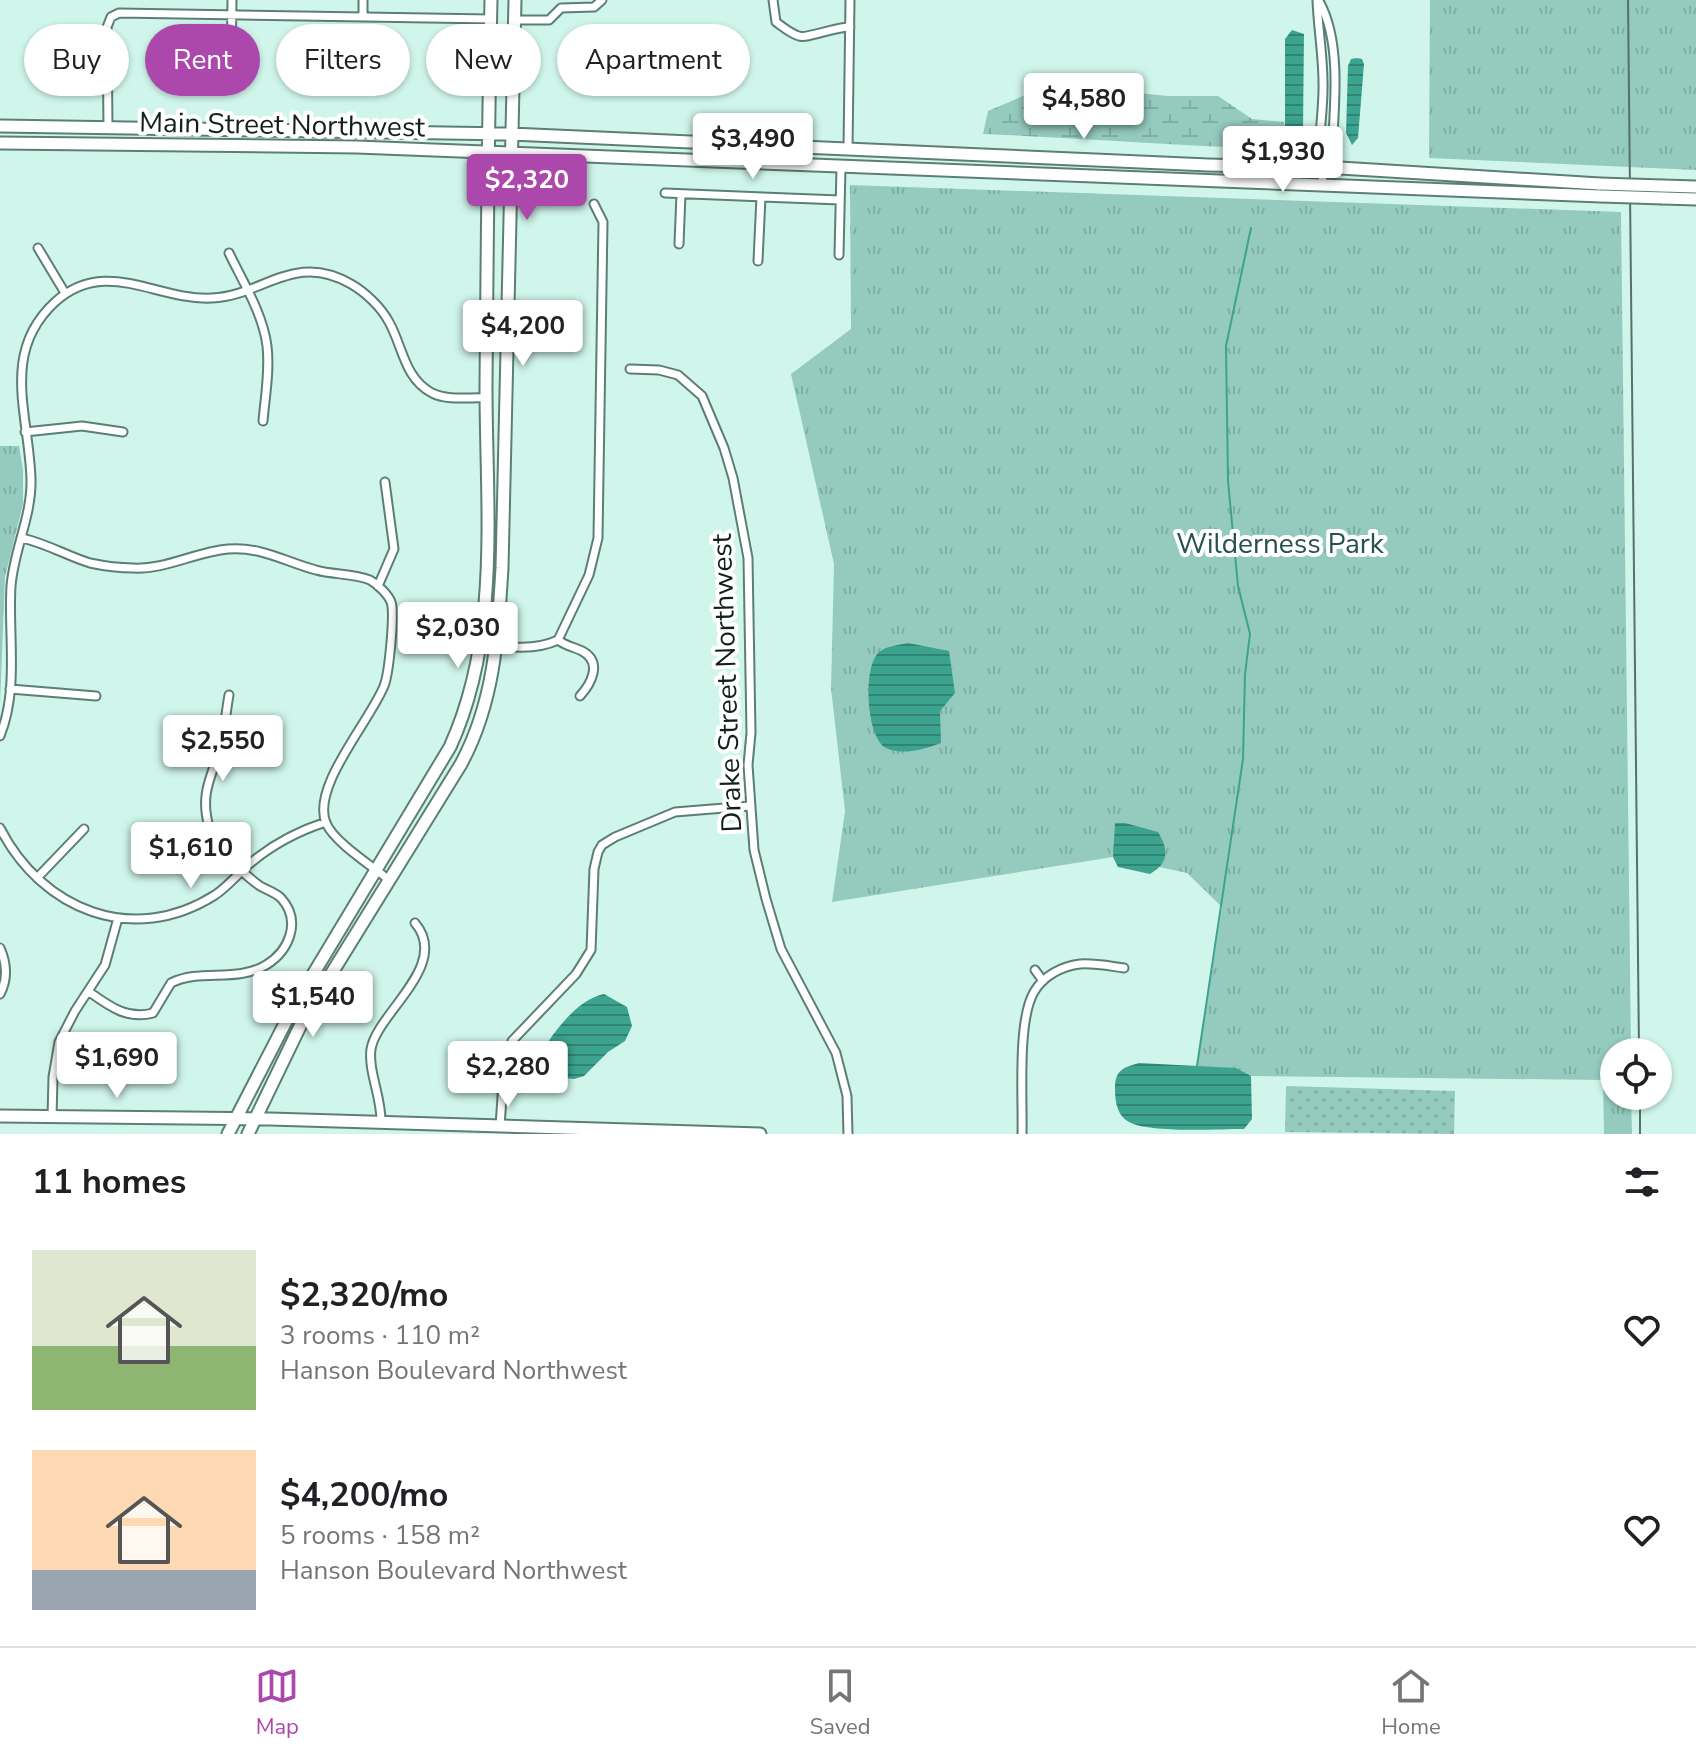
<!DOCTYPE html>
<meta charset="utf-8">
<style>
body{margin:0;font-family:"Nunito Sans",sans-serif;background:#f2f2f2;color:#202124;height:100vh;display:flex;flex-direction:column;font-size:30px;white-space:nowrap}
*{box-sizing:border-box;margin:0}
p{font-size:26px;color:#757577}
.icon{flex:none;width:44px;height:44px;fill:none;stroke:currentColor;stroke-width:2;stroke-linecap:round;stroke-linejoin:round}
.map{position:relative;height:1134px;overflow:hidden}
.sheet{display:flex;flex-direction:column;background:#fff;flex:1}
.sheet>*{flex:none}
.hud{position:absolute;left:24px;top:24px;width:800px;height:72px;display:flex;gap:16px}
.controls{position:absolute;left:1600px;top:1038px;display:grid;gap:16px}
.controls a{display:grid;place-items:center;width:72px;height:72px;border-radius:50%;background:#fff;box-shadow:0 2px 6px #0004;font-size:40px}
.price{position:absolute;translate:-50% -68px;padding:0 18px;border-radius:8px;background:#fff;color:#222;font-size:26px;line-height:52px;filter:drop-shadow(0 2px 4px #0008)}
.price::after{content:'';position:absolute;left:50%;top:48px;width:24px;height:18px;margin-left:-12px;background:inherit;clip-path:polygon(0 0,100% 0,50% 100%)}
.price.on{background:#ac47ac;color:#fff}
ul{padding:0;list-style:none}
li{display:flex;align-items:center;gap:24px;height:200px;padding:0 32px}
li span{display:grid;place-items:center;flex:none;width:224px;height:160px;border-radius:0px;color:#555}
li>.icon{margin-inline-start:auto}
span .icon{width:96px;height:96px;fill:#fffc;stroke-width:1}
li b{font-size:34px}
h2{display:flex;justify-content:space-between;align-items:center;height:96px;padding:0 32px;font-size:34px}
.chip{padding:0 28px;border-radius:36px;background:#fff;box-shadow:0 2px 6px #0004;font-size:28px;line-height:72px}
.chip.on{background:#ac47ac;color:#fff}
.menu{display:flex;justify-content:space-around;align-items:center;height:112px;border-top:2px solid #e0e0e0;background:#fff;font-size:22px;color:#757577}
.menu a{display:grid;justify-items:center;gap:4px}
.menu .on{color:#ac47ac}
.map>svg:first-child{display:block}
</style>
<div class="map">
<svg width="1696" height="1134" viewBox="0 0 1696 1134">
<defs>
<pattern id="grass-dots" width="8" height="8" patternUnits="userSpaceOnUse" patternTransform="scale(2)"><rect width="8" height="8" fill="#94cbbe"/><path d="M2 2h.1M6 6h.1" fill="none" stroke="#7faea3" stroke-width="1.8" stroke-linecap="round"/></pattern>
<pattern id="wetland-marsh" width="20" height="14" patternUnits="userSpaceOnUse" patternTransform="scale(2)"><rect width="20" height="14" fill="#94cbbe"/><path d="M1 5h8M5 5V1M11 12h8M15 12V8" fill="none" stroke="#7faea3"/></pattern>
<pattern id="park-tufts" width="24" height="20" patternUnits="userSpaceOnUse" patternTransform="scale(2)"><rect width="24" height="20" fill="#94cbbe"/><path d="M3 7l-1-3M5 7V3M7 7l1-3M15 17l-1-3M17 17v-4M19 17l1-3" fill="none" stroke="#7faea3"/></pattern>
<pattern id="water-rules" width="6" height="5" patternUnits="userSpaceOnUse" patternTransform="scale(2)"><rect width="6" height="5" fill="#3ca38f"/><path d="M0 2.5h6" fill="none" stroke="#318474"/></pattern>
</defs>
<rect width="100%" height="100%" fill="#d0f6ec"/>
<path fill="url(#grass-dots)" d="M 1286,1086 L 1455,1091 L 1454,1134 L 1285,1132 Z"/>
<path fill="url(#wetland-marsh)" d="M 1069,86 L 1168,96 L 1218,96 L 1252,119 L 1284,122 L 1286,137 L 1299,138 L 1300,143 L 1291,149 C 1188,147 1086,138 983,134 L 988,111 L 1030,93 Z"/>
<path fill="url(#park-tufts)" d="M 1430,0 L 1696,0 L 1696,170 L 1429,158 Z
M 850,185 L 1621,212 L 1631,1052 L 1614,1052 L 1614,1096 L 1631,1096 L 1632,1134 L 1604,1134 L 1603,1080 L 1251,1076 L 1197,1066 L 1222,907 L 1187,873 L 1113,857 L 832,902 L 845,811 L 831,688 L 834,564 L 791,374 L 851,329 Z
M 0,446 L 19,446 L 23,470 L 23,504 L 5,577 L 0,705 Z"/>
<path fill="url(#water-rules)" d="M 1292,30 L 1304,34 L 1303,130 L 1299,138 L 1285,137 L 1285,39 Z
M 1357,58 L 1362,59 L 1364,64 L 1358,138 L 1352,145 L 1346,133 L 1348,66 L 1351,59 Z
M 908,643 L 949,651 L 955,693 L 940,711 L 941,743 C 925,749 903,756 886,748 C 867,739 862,670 878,653 C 885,646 899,645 908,643 Z
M 1115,823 L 1125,823 L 1158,832 C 1169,850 1169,863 1150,874 L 1118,867 L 1113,857 Z
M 604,994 L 627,1007 L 632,1026 L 625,1041 L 608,1052 L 584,1076 L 574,1079 L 537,1075 L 534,1068 C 545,1042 574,1000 604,994 Z
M 1139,1063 L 1236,1068 L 1251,1076 L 1252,1119 L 1244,1129 C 1217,1129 1154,1133 1131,1123 C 1116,1116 1115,1100 1115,1086 C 1116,1069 1125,1067 1139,1063 Z"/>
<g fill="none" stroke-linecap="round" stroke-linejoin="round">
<path stroke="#3ca38f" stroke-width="2" d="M 1197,1066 L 1243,759 L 1245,674 L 1250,634 L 1238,586 L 1228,481 L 1226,346 L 1251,228"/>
<defs>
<path id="street" d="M 232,0 L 231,66 L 242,82
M 773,0 L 776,22 C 783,27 791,34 799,36 C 806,39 835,27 850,27
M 1317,0 C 1318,28 1323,55 1323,83 C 1324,117 1314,152 1324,185
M 1319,1 C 1344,45 1333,119 1331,168
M 363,17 L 363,0
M 514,20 L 549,20 L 561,8 L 594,7 L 602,0
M 108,127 L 107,27 L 111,17 L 119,13 L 491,19
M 848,149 L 850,0
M 665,193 L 840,200
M 679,244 L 681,194
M 38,248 L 65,293
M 229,253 C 243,282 263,314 267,346 C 270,371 265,397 263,421
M 839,255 L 841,167
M 758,261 L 761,197
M 630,369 L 659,370 L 678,375 L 702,396 L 724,448 L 733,478 L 748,558 L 751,733 L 748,765 L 754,850 L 766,899 L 781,949 L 836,1053 L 847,1096 L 848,1134
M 25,432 L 82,426 L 123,432
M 22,538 C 48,544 67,556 90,563 C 104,566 119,568 133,568 C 165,570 195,552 228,549 C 260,546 286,562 316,570 C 333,575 353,573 370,580 C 377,584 388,594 391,602 C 395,613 389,674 384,686 C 370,721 311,787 326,823 C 334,842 372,866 389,880
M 378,586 L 394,549 L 385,482
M 558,640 L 589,575 L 598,538 L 603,222 L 594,204
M 481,641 C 506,648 534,651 558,640 C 566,646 574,647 582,651 C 603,662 591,684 580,696
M 10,689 L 96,696
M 0,736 C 19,689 8,635 11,586 C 14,549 32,516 31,479 C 29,414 0,353 55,302 C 106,256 156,301 212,298 C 263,296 294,251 351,284 C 365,292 381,307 389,322 C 403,347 404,378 432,393 C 448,401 470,397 486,398
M 0,828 C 42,910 133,947 215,895 C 227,887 236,876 247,866 C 271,845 295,832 326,822
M 37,878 L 84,829
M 0,948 C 7,964 8,979 0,994
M 1035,970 L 1043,981
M 88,991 C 109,1006 127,1020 153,1013 L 171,983 C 201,968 236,983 266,965 C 289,951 302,921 281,898 C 276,893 267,890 260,886 C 242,873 215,848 209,827 C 199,791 213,776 221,744 C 225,728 226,711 229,695
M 52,1118 L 53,1077 L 59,1042 L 75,1011 L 105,965 L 118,918
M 381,1123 C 382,1098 368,1072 371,1049 C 377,1013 451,965 415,923
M 500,1126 L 504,1069 L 512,1041 L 576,974 L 591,950 L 594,869 L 598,852 L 602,845 L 615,837 L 675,812 L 749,806
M 1022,1134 C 1023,1099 1017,1021 1034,992 C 1043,976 1062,966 1080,964 C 1094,963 1109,966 1124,968"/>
<path id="secondary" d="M 0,126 L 511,134 L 1208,165 L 1340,168 L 1600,184
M 0,143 L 357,147 L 1601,196
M 1663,186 L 1696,187
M 1663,198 L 1696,199
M 0,1116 L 270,1119 L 760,1134
M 228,1134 L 294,1006 L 450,747 C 501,636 486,507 486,388 C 487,259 488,129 491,0
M 248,1134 L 304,1018 L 461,764 C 494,703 498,637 502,568 L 515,0"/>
</defs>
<use href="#street" stroke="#5c7e76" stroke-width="11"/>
<use href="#secondary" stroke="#5c7e76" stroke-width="15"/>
<use href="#street" stroke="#fff" stroke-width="7"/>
<use href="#secondary" stroke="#fff" stroke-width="11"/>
<path stroke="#59706a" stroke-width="2" d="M 1628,0 L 1639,1052
M 1640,1096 L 1640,1134"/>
<defs>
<path id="secondary-bridge" d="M 1600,184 L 1663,186
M 1601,196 L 1663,198"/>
</defs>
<use href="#secondary-bridge" stroke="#5c7e76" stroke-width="15" stroke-linecap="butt"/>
<use href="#secondary-bridge" stroke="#fff" stroke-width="11"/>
</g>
<g text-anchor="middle" stroke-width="8" stroke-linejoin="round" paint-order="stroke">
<g font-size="28" fill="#12201d" stroke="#fff">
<text transform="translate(282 124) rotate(1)" y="10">Main Street Northwest</text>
<text transform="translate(726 683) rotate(-92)" y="10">Drake Street Northwest</text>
</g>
<g font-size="28" fill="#265248" stroke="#fff">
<text x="1280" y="553">Wilderness Park</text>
</g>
</g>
</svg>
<div class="controls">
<a><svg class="icon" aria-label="locate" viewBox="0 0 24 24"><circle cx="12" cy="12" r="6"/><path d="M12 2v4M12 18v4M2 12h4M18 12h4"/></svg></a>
</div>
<b class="price" style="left:1084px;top:141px">$4,580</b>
<b class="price" style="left:753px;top:181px">$3,490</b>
<b class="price" style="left:1283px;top:194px">$1,930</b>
<b class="price on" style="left:527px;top:222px">$2,320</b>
<b class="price" style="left:523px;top:368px">$4,200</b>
<b class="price" style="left:458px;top:670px">$2,030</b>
<b class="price" style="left:223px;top:783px">$2,550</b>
<b class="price" style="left:191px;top:890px">$1,610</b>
<b class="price" style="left:313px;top:1039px">$1,540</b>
<b class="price" style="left:117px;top:1100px">$1,690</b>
<b class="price" style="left:508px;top:1109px">$2,280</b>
<div class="hud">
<a class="chip">Buy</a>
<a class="chip on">Rent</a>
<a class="chip">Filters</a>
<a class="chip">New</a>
<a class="chip">Apartment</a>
</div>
</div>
<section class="sheet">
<h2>11 homes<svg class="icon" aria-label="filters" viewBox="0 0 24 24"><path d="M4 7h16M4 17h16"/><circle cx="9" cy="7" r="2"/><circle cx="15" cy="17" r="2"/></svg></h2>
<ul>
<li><span style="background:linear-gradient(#dfe7d0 60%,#8fb573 0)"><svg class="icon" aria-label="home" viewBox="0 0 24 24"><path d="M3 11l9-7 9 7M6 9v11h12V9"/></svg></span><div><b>$2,320/mo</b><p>3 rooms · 110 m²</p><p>Hanson Boulevard Northwest</p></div><svg class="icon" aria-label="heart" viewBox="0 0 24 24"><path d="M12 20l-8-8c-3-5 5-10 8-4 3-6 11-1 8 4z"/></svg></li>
<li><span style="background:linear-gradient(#ffd9b3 75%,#9aa5b1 0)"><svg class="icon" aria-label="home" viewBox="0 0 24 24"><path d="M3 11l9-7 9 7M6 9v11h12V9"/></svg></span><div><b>$4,200/mo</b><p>5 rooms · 158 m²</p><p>Hanson Boulevard Northwest</p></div><svg class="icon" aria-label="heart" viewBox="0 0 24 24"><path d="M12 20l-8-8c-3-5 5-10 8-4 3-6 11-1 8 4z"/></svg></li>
</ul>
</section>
<nav class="menu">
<a class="on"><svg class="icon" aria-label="map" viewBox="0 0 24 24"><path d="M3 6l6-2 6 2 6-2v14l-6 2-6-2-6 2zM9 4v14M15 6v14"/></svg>Map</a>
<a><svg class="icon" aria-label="saved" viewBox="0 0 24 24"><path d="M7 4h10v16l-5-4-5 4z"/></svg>Saved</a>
<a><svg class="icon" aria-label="home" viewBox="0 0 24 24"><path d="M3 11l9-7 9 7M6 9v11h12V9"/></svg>Home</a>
</nav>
